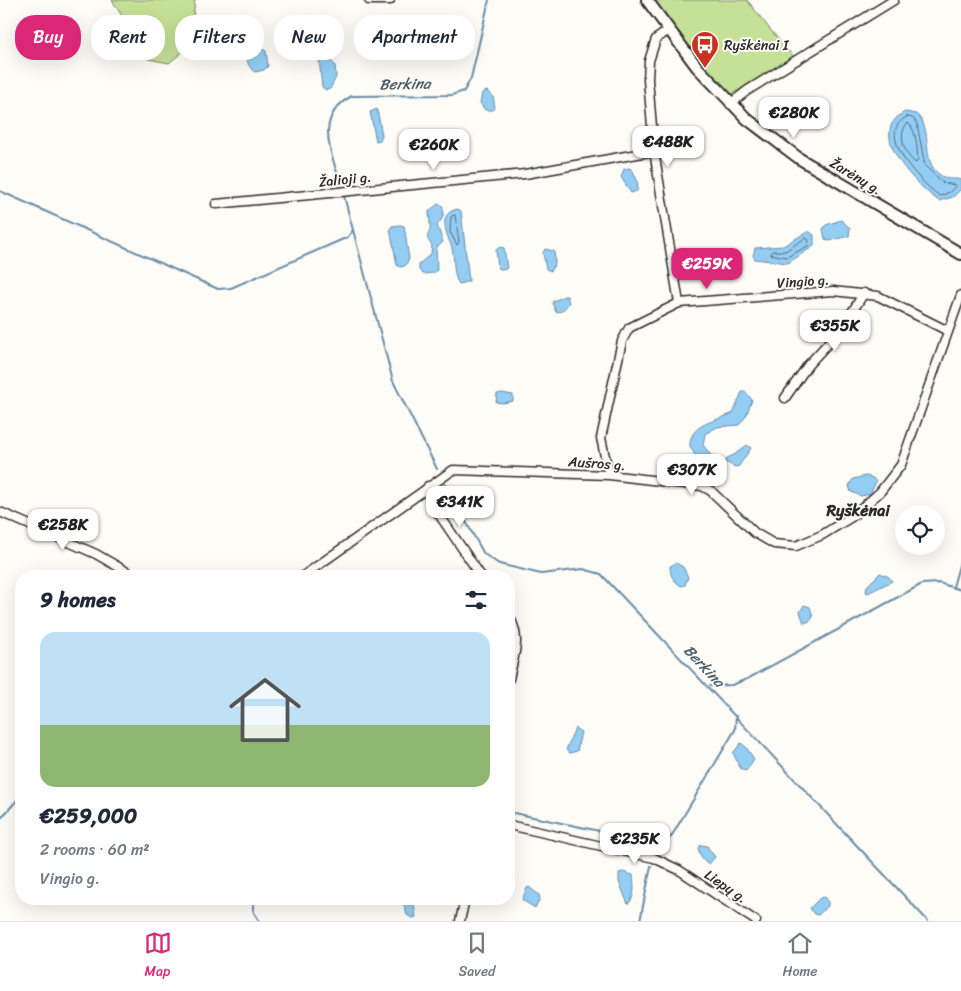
<!DOCTYPE html>
<meta charset="utf-8">
<style>
body{margin:0;font-family:Sriracha,sans-serif;background:#f2f2f3;color:#1f2937;height:100vh;display:flex;flex-direction:column;font-size:19px;white-space:nowrap}
*{box-sizing:border-box;margin:0}
p{font-size:16px;color:#747a83}
.icon{flex:none;width:28px;height:28px;fill:none;stroke:currentColor;stroke-width:2;stroke-linecap:round;stroke-linejoin:round}
.map{position:relative;flex:1;overflow:hidden}
.sheet{position:absolute;left:15px;top:570px;width:500px;height:335px;display:flex;flex-direction:column;background:#fff;border-radius:20px;box-shadow:0 5px 20px #0002}
.sheet>*{flex:none}
.hud{position:absolute;left:15px;top:15px;width:500px;height:45px;display:flex;gap:10px}
.tools{position:absolute;left:895px;top:505px;display:grid;gap:10px}
.tools a{display:grid;place-items:center;width:50px;height:50px;border-radius:50%;background:#fff;box-shadow:0 5px 20px #0002;font-size:25px}
.price{position:absolute;translate:-50% -42px;padding:0 11px;border-radius:10px;background:#fff;color:#222;font-size:16px;line-height:32px;filter:drop-shadow(0 1px 2px #0008)}
.price::after{content:'';position:absolute;left:50%;top:30px;width:15px;height:11px;margin-left:-8px;background:inherit;clip-path:polygon(0 0,100% 0,50% 100%)}
.price.on{background:#db2777;color:#fff}
ul{padding:0;list-style:none}
li{display:grid;align-content:center;gap:10px;height:265px;padding:0 25px}
li+li{border-top:1px solid #e0e1e3}
li span{display:grid;place-items:center;height:155px;border-radius:15px;color:#555}
li>.icon{margin-inline-start:auto}
span .icon{width:90px;height:90px;fill:#fffc;stroke-width:1}
li b{font-size:21px}
h2{display:flex;justify-content:space-between;align-items:center;height:60px;padding:0 25px;font-size:21px}
.pill{padding:0 18px;border-radius:20px;background:#fff;box-shadow:0 5px 20px #0002;font-size:18px;line-height:45px}
.pill.on{background:#db2777;color:#fff}
.tabs{display:flex;justify-content:space-around;align-items:center;height:70px;border-top:1px solid #e0e1e3;background:#fff;font-size:14px;color:#747a83}
.tabs a{display:grid;justify-items:center;gap:2px}
.tabs .on{color:#db2777}
.map>svg:first-child{display:block}
</style>
<div class="map">
<svg width="961" height="921" viewBox="0 0 961 921">
<rect width="100%" height="100%" fill="#fdfcf7"/>
<filter id="ink" filterUnits="userSpaceOnUse"><feTurbulence type="fractalNoise" baseFrequency=".02" numOctaves="2"/><feDisplacementMap in="SourceGraphic" scale="10" xChannelSelector="R" yChannelSelector="G"/><feConvolveMatrix kernelMatrix="1 2 1 2 8 2 1 2 1" color-interpolation-filters="sRGB"/></filter>
<g filter="url(#ink)">
<path fill="#c5e097" stroke="#788661" d="M 112,0 L 195,0 L 190,46 L 169,63 L 148,59 L 135,49 L 130,29 Z
M 653,0 L 747,0 L 773,33 L 794,57 L 732,94 L 715,80 Z
M 703,261 L 723,261 L 723,274 L 703,274 Z"/>
<path fill="#94cdf4" stroke="#6a8ca4" d="M 257,47 L 266,51 L 268,66 L 264,70 L 255,72 C 248,68 245,57 247,50 Z
M 324,55 L 335,65 L 336,77 L 330,89 L 326,90 L 322,87 L 319,59 Z
M 487,91 L 493,96 L 495,108 L 493,110 L 485,110 L 480,103 L 482,93 Z
M 377,109 L 382,135 L 380,140 L 376,141 L 370,112 Z
M 905,112 L 916,114 C 936,130 917,167 946,178 C 950,180 956,178 961,180 L 961,189 L 953,197 L 939,201 C 918,187 863,133 905,112 Z
M 630,168 C 636,174 639,184 637,191 L 631,193 L 621,177 L 624,169 Z
M 438,204 L 442,205 C 445,212 443,220 437,225 L 443,242 L 436,248 L 437,270 L 434,273 L 423,274 L 419,270 L 419,264 L 431,254 L 432,245 C 422,235 432,234 430,225 C 430,220 429,217 429,211 Z
M 458,209 L 461,211 L 469,281 L 459,284 C 452,274 455,259 452,248 C 447,234 436,213 458,209 Z
M 841,220 L 850,228 L 849,236 L 829,241 L 825,239 L 823,229 L 826,225 Z
M 400,225 L 404,226 L 409,259 L 405,266 L 400,267 L 397,265 L 390,229 L 392,226 Z
M 807,232 L 810,232 L 814,235 L 814,246 L 788,263 L 755,259 L 753,256 L 755,248 L 783,246 Z
M 500,247 L 504,248 L 507,268 L 504,270 L 498,268 L 496,250 Z
M 545,249 L 554,251 L 555,264 L 551,271 L 546,269 L 543,253 Z
M 564,296 L 567,296 L 569,303 L 562,311 L 556,312 L 552,302 Z
M 742,392 L 746,392 L 752,400 L 746,416 L 739,425 L 717,427 L 705,434 L 703,445 L 713,458 L 710,463 L 700,464 L 690,446 C 689,423 718,421 733,413 Z
M 502,393 L 513,395 L 513,401 L 503,403 L 496,402 L 497,394 Z
M 747,445 L 751,448 L 739,466 L 735,467 L 725,462 L 727,458 L 734,455 Z
M 866,476 L 873,478 L 876,482 L 870,494 L 861,496 L 851,492 L 849,486 L 853,479 Z
M 676,563 L 683,567 L 688,577 L 685,585 L 681,586 C 673,580 670,576 670,566 Z
M 880,573 L 889,577 L 892,581 L 868,593 L 866,592 L 867,586 Z
M 804,605 L 810,607 L 813,617 L 810,621 L 804,623 L 800,612 Z
M 575,728 L 581,732 L 577,751 L 570,753 L 566,750 Z
M 741,743 L 746,747 L 754,759 L 746,771 L 740,768 L 733,753 Z
M 701,845 L 707,846 L 715,857 L 709,864 L 702,859 L 698,849 Z
M 623,872 L 633,875 C 634,885 636,897 628,904 L 619,882 L 619,873 Z
M 529,887 L 539,895 L 540,899 L 535,908 L 522,900 L 527,888 Z
M 824,897 L 828,902 L 828,906 L 818,915 L 814,914 L 810,908 L 820,898 Z
M 402,899 L 413,899 L 416,917 L 412,918 L 407,915 Z"/>
<g fill="none" stroke-linecap="round" stroke-linejoin="round">
<path stroke="#556c7b" stroke-width="1" d="M 907,117 L 913,118 L 917,124 L 925,166 L 943,183 L 956,185 L 950,192 L 940,196 C 923,185 872,133 907,117 Z
M 908,123 C 917,129 917,150 918,160 L 916,163 C 905,156 896,133 908,123 Z
M 455,215 L 459,242 L 457,245 L 450,232 L 451,217 Z
M 806,238 L 809,240 L 808,246 L 787,257 L 770,254 L 772,251 L 785,251 Z"/>
<path stroke="#6a8ca4" stroke-width="2" d="M 341,185 C 331,152 313,117 352,96 L 452,95 L 464,91 L 471,78 L 489,0
M 0,191 L 218,289 L 231,288 L 348,237 L 353,230
M 344,196 L 393,381 L 437,469
M 445,484 L 484,554 L 499,564 L 541,574 L 583,569 L 601,574 L 928,921
M 953,587 L 961,558
M 710,686 L 732,685 L 747,679 L 922,584 L 939,583 L 961,590
M 509,812 L 657,843 L 671,837 L 735,730 L 736,716
M 0,819 L 21,796
M 655,851 L 657,844
M 255,899 C 251,908 253,913 260,921
M 640,921 L 651,866"/>
<defs>
<path id="minor" d="M 369,0 L 390,0
M 669,30 L 656,39 L 649,61 L 648,79 L 654,151 L 679,303
M 730,104 L 748,90 L 894,0
M 216,204 L 525,174 L 654,151
M 785,398 L 808,365 L 842,328 L 864,293
M 609,475 L 601,438 L 622,341 L 629,328 L 679,303 L 833,291 L 878,296 L 948,331
M 428,486 L 438,513 L 481,576
M 0,512 L 96,554 L 134,576
M 303,576 L 453,470 L 609,475 L 702,486 L 711,491 L 755,533 L 774,544 L 796,546 L 822,535 L 853,516 L 880,492 L 901,465 L 961,295
M 509,616 C 522,639 514,654 509,679
M 509,825 L 654,858 L 679,870 L 756,921
M 460,921 L 465,899"/>
<path id="major" d="M 647,0 L 697,67 L 747,119 L 800,159 L 961,254"/>
</defs>
<use href="#minor" stroke="#2b2b2b" stroke-width="11"/>
<use href="#major" stroke="#2b2b2b" stroke-width="14"/>
<use href="#minor" stroke="#fdfcf7" stroke-width="8"/>
<use href="#major" stroke="#fdfcf7" stroke-width="10"/>
</g>
</g>
<defs>
<symbol id="bus-pin" viewBox="-11 -11 22 30"><path d="M0 17L-7.5 6A9.5 9.5 0 1 1 7.5 6Z" fill="#c8321e" stroke="#fdfcf7"/><path d="M-5-6H5V4H4V6H2V4H-2V6H-4V4H-5ZM-3.5-4V0h7V-4ZM-3.5 1.2v1.5H-2V1.2ZM2 1.2v1.5H3.5V1.2Z" fill="#fff"/></symbol>
</defs>
<g fill-rule="evenodd">
<use href="#bus-pin" x="689" y="29" width="32" height="43"/>
</g>
<g text-anchor="middle" stroke-width="4" stroke-linejoin="round" paint-order="stroke">
<g font-size="14" fill="#2b2b2b" stroke="#fdfcf7" text-anchor="start">
<text x="724" y="50">Ryškėnai I</text>
</g>
<g font-size="14" fill="#2b2b2b" stroke="#fdfcf7">
<text transform="translate(856 176) rotate(31)" y="5">Žarėnų g.</text>
<text transform="translate(345 179) rotate(-6)" y="5">Žalioji g.</text>
<text transform="translate(803 281) rotate(-4)" y="5">Vingio g.</text>
<text transform="translate(597 463) rotate(4)" y="5">Aušros g.</text>
<text transform="translate(726 886) rotate(34)" y="5">Liepų g.</text>
</g>
<g font-size="15" font-style="italic" fill="#4a5c67" stroke="#fdfcf7">
<text transform="translate(405 84) rotate(-1)" y="5">Berkina</text>
<text transform="translate(704 666) rotate(47)" y="5">Berkina</text>
</g>
<g font-size="16" font-weight="bold" fill="#2b2b2b" stroke="#fdfcf7">
<text x="858" y="516">Ryškėnai</text>
</g>
</g>
</svg>
<div class="tools">
<a><svg class="icon" aria-label="locate" viewBox="0 0 24 24"><circle cx="12" cy="12" r="6"/><path d="M12 2v4M12 18v4M2 12h4M18 12h4"/></svg></a>
</div>
<b class="price" style="left:794px;top:139px">€280K</b>
<b class="price" style="left:668px;top:168px">€488K</b>
<b class="price" style="left:434px;top:171px">€260K</b>
<b class="price on" style="left:707px;top:290px">€259K</b>
<b class="price" style="left:835px;top:352px">€355K</b>
<b class="price" style="left:692px;top:496px">€307K</b>
<b class="price" style="left:460px;top:528px">€341K</b>
<b class="price" style="left:63px;top:551px">€258K</b>
<b class="price" style="left:635px;top:865px">€235K</b>
<div class="hud">
<a class="pill on">Buy</a>
<a class="pill">Rent</a>
<a class="pill">Filters</a>
<a class="pill">New</a>
<a class="pill">Apartment</a>
</div>
<section class="sheet">
<h2>9 homes<svg class="icon" aria-label="filters" viewBox="0 0 24 24"><path d="M4 7h16M4 17h16"/><circle cx="9" cy="7" r="2"/><circle cx="15" cy="17" r="2"/></svg></h2>
<ul>
<li><span style="background:linear-gradient(#bfe0f5 60%,#8fb573 0)"><svg class="icon" aria-label="home" viewBox="0 0 24 24"><path d="M3 11l9-7 9 7M6 9v11h12V9"/></svg></span><div><b>€259,000</b><p>2 rooms · 60 m²</p><p>Vingio g.</p></div></li>
</ul>
</section>
</div>
<nav class="tabs">
<a class="on"><svg class="icon" aria-label="map" viewBox="0 0 24 24"><path d="M3 6l6-2 6 2 6-2v14l-6 2-6-2-6 2zM9 4v14M15 6v14"/></svg>Map</a>
<a><svg class="icon" aria-label="saved" viewBox="0 0 24 24"><path d="M7 4h10v16l-5-4-5 4z"/></svg>Saved</a>
<a><svg class="icon" aria-label="home" viewBox="0 0 24 24"><path d="M3 11l9-7 9 7M6 9v11h12V9"/></svg>Home</a>
</nav>
